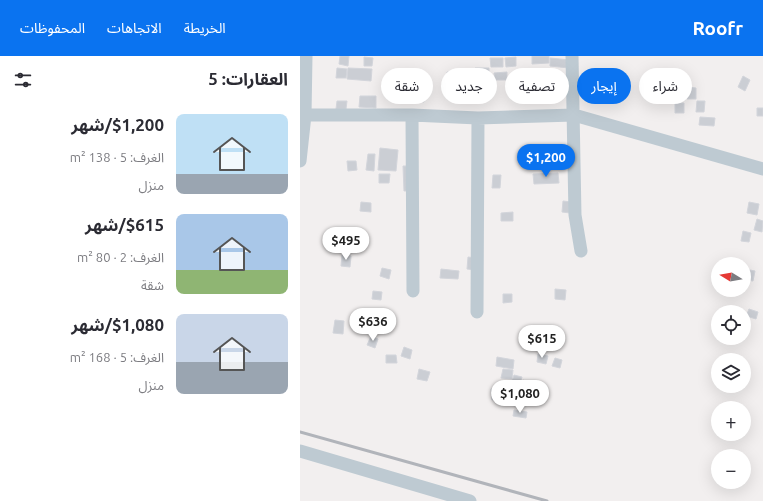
<!DOCTYPE html>
<html lang="ar">
<meta charset="utf-8">
<style>
body{margin:0;font-family:Ubuntu,"Noto Sans Arabic",sans-serif;background:#f7f7f7;color:#2b2b33;direction:rtl;height:100vh;display:flex;flex-direction:column;font-size:15px;white-space:nowrap}
*{box-sizing:border-box;margin:0}
p{font-size:13px;color:#7c7c81}
.icon{flex:none;width:22px;height:22px;fill:none;stroke:currentColor;stroke-width:2;stroke-linecap:round;stroke-linejoin:round}
.map{position:relative;flex:1;overflow:hidden;direction:ltr}
.drawer{display:flex;flex-direction:column;background:#fff;width:300px}
.drawer>*{flex:none}
.top-card{position:absolute;left:12px;top:12px;width:380px;height:36px;direction:rtl;display:flex;gap:8px}
.needle{width:26px;rotate:281deg}
.fabs{position:absolute;left:411px;top:201px;display:grid;gap:8px}
.fabs a{display:grid;place-items:center;width:40px;height:40px;border-radius:50%;background:#fff;box-shadow:0 4px 16px #0002;font-size:20px}
.price{position:absolute;translate:-50% -34px;padding:0 9px;border-radius:14px;background:#fff;color:#222;font-size:13px;line-height:26px;filter:drop-shadow(0 1px 2px #0008)}
.price::after{content:'';position:absolute;left:50%;top:24px;width:12px;height:9px;margin-left:-6px;background:inherit;clip-path:polygon(0 0,100% 0,50% 100%)}
.price.current{background:#0a73f0;color:#fff}
ul{padding:0;list-style:none}
li{display:flex;align-items:center;gap:12px;height:100px;padding:0 12px}
li span{display:grid;place-items:center;flex:none;width:112px;height:80px;border-radius:8px;color:#555}
li>.icon{margin-inline-start:auto}
span .icon{width:48px;height:48px;fill:#fffc;stroke-width:1}
li b{font-size:17px}
h2{display:flex;justify-content:space-between;align-items:center;height:48px;padding:0 12px;font-size:17px}
.chip{padding:0 14px;border-radius:18px;background:#fff;box-shadow:0 4px 16px #0002;font-size:14px;line-height:36px}
.chip.current{background:#0a73f0;color:#fff}
header{display:flex;align-items:center;gap:24px;box-sizing:border-box;height:56px;padding:0 20px;background:#0a73f0;color:#fff}
header strong{font-size:19px}
nav{display:flex;gap:22px;margin-inline-start:auto;font-size:14px}
main{display:flex;flex:1;min-height:0}
.map>svg:first-child{display:block}
</style>
<header>
<strong>Roofr</strong>
<nav><a>الخريطة</a><a>الاتجاهات</a><a>المحفوظات</a></nav>
</header>
<main>
<div class="map">
<svg width="463" height="445" viewBox="0 0 463 445">
<rect width="100%" height="100%" fill="#f2efef"/>
<path fill="#cbced4" stroke="#d3d5db" d="M 40,0 L 49,0 L 48,10 L 39,8 Z
M 232,0 L 249,0 L 249,7 L 232,8 Z
M 64,1 L 73,2 L 72,10 L 64,10 Z
M 216,1 L 216,10 L 206,11 L 205,2 Z
M 190,2 L 203,2 L 203,11 L 191,11 Z
M 250,2 L 270,4 L 269,12 L 250,10 Z
M 37,12 L 47,13 L 46,22 L 36,22 Z
M 48,12 L 72,13 L 71,25 L 47,23 Z
M 175,12 L 189,12 L 189,27 L 175,27 Z
M 232,13 L 249,13 L 250,29 L 233,29 Z
M 378,14 L 379,23 L 372,24 L 371,15 Z
M 117,16 L 126,19 L 123,28 L 115,26 Z
M 147,16 L 157,17 L 156,27 L 146,26 Z
M 207,16 L 207,24 L 195,24 L 194,17 Z
M 310,18 L 324,21 L 321,37 L 307,35 Z
M 443,20 L 450,24 L 445,35 L 438,31 Z
M 357,24 L 359,33 L 350,35 L 348,26 Z
M 191,29 L 192,40 L 184,41 L 183,30 Z
M 388,31 L 396,32 L 396,43 L 387,43 Z
M 114,37 L 124,37 L 124,46 L 114,45 Z
M 60,40 L 76,40 L 76,52 L 59,51 Z
M 37,45 L 47,45 L 46,53 L 36,53 Z
M 397,45 L 405,45 L 404,56 L 396,56 Z
M 375,47 L 384,47 L 384,57 L 375,57 Z
M 457,52 L 463,52 L 463,60 L 457,60 Z
M 400,61 L 415,62 L 414,70 L 399,69 Z
M 80,92 L 98,94 L 96,115 L 78,114 Z
M 68,98 L 75,98 L 74,115 L 66,114 Z
M 47,105 L 56,105 L 57,114 L 48,115 Z
M 103,110 L 113,110 L 114,135 L 104,135 Z
M 258,117 L 259,127 L 234,128 L 233,118 Z
M 79,118 L 90,118 L 89,127 L 79,127 Z
M 193,119 L 201,119 L 200,132 L 192,132 Z
M 263,145 L 271,146 L 270,157 L 262,156 Z
M 61,146 L 71,147 L 71,156 L 60,155 Z
M 449,146 L 459,148 L 457,159 L 447,157 Z
M 213,156 L 213,165 L 201,165 L 201,157 Z
M 457,163 L 463,165 L 462,176 L 454,174 Z
M 46,172 L 54,174 L 51,184 L 44,182 Z
M 443,175 L 451,177 L 449,186 L 441,185 Z
M 42,199 L 51,200 L 50,211 L 41,210 Z
M 168,201 L 176,202 L 175,214 L 167,213 Z
M 82,212 L 91,214 L 89,223 L 80,220 Z
M 141,213 L 159,215 L 158,223 L 140,222 Z
M 445,213 L 455,215 L 453,225 L 444,224 Z
M 255,233 L 266,234 L 265,244 L 255,243 Z
M 430,234 L 440,234 L 438,239 L 429,238 Z
M 73,235 L 82,236 L 81,244 L 72,243 Z
M 203,238 L 212,238 L 212,246 L 203,247 Z
M 449,253 L 458,256 L 456,263 L 446,260 Z
M 35,264 L 44,265 L 43,278 L 33,277 Z
M 71,280 L 78,283 L 75,292 L 67,289 Z
M 229,282 L 239,284 L 237,293 L 228,291 Z
M 104,291 L 112,294 L 110,303 L 101,300 Z
M 238,298 L 248,300 L 246,308 L 237,306 Z
M 86,299 L 96,299 L 97,307 L 86,307 Z
M 197,301 L 214,304 L 213,313 L 196,310 Z
M 255,302 L 262,304 L 260,312 L 252,310 Z
M 119,313 L 130,316 L 127,325 L 117,323 Z
M 203,313 L 213,314 L 212,323 L 201,322 Z
M 214,319 L 222,321 L 219,331 L 211,328 Z
M 223,324 L 234,328 L 231,335 L 220,331 Z
M 204,331 L 205,342 L 192,344 L 191,333 Z
M 214,354 L 227,356 L 226,362 L 213,360 Z"/>
<g fill="none" stroke-linecap="round" stroke-linejoin="round">
<path stroke="#becad2" stroke-width="13" d="M 272,0 L 275,159 L 281,195
M 5,59 L 112,59 L 178,62 L 274,59 L 463,113
M 112,59 L 113,235
M 0,105 L 5,59 L 6,0
M 177,256 L 178,62
M 0,395 L 170,445"/>
<path stroke="#b1b4ba" stroke-width="3" d="M 0,376 L 247,445"/>
</g>
</svg>
<div class="fabs">
<a><svg class="needle" viewBox="-14 -14 28 28"><path d="M0-13l5 13h-10z" fill="#e53935"/><path d="M0 13l5-13h-10z" fill="#7c7c81"/></svg></a>
<a><svg class="icon" aria-label="locate" viewBox="0 0 24 24"><circle cx="12" cy="12" r="6"/><path d="M12 2v4M12 18v4M2 12h4M18 12h4"/></svg></a>
<a><svg class="icon" aria-label="layers" viewBox="0 0 24 24"><path d="M12 4l9 5-9 5-9-5zM3 14l9 5 9-5"/></svg></a>
<a>+</a>
<a>−</a>
</div>
<b class="price current" style="left:246px;top:122px">$1,200</b>
<b class="price" style="left:46px;top:205px">$495</b>
<b class="price" style="left:73px;top:286px">$636</b>
<b class="price" style="left:242px;top:303px">$615</b>
<b class="price" style="left:220px;top:358px">$1,080</b>
<div class="top-card">
<a class="chip">شراء</a>
<a class="chip current">إيجار</a>
<a class="chip">تصفية</a>
<a class="chip">جديد</a>
<a class="chip">شقة</a>
</div>
</div>
<section class="drawer">
<h2>العقارات: 5<svg class="icon" aria-label="filters" viewBox="0 0 24 24"><path d="M4 7h16M4 17h16"/><circle cx="9" cy="7" r="2"/><circle cx="15" cy="17" r="2"/></svg></h2>
<ul>
<li><span style="background:linear-gradient(#bfe0f5 75%,#9aa5b1 0)"><svg class="icon" aria-label="home" viewBox="0 0 24 24"><path d="M3 11l9-7 9 7M6 9v11h12V9"/></svg></span><div><b>$1,200/شهر</b><p>الغرف: 5 · 138 m²</p><p>منزل</p></div></li>
<li><span style="background:linear-gradient(#a9c7e8 70%,#8fb573 0)"><svg class="icon" aria-label="home" viewBox="0 0 24 24"><path d="M3 11l9-7 9 7M6 9v11h12V9"/></svg></span><div><b>$615/شهر</b><p>الغرف: 2 · 80 m²</p><p>شقة</p></div></li>
<li><span style="background:linear-gradient(#c9d6e8 60%,#9aa5b1 0)"><svg class="icon" aria-label="home" viewBox="0 0 24 24"><path d="M3 11l9-7 9 7M6 9v11h12V9"/></svg></span><div><b>$1,080/شهر</b><p>الغرف: 5 · 168 m²</p><p>منزل</p></div></li>
</ul>
</section>
</main>
